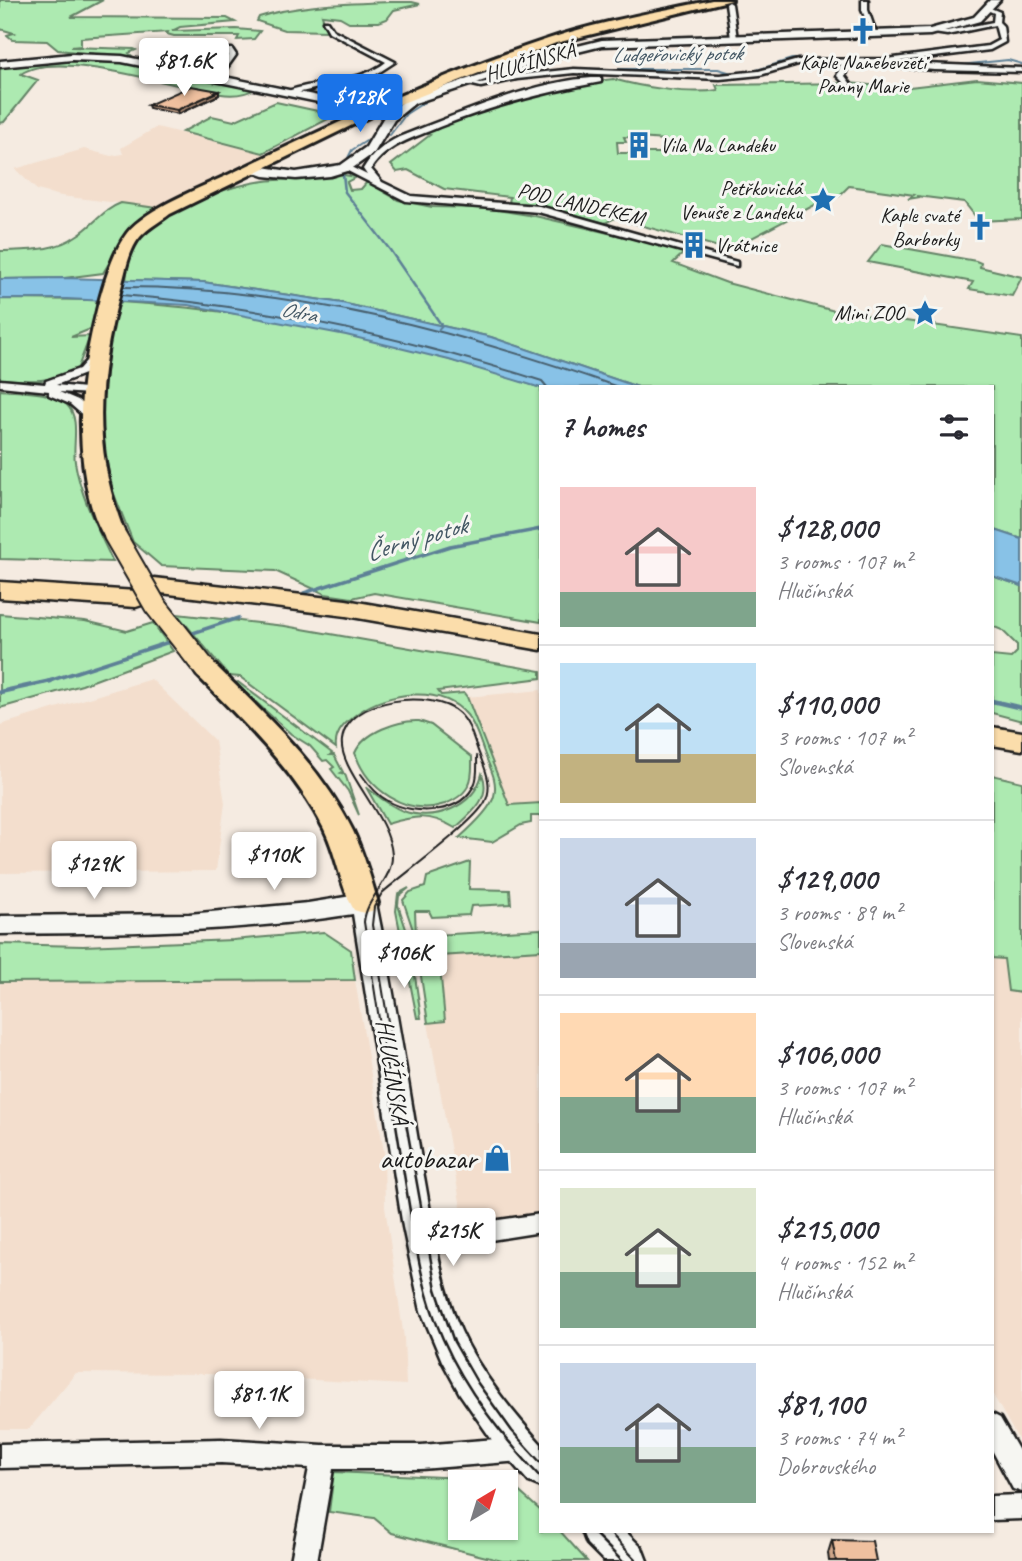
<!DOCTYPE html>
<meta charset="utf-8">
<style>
body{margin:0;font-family:Caveat,sans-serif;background:#f7f7f7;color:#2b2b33;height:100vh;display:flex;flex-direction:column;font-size:26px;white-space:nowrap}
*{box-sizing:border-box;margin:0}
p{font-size:23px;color:#7c7c81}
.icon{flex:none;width:38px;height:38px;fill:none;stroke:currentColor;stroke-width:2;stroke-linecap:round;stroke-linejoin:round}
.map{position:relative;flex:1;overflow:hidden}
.sheet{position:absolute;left:539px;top:385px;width:455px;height:1148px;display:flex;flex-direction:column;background:#fff;border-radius:0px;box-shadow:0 2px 5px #0004}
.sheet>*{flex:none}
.needle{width:46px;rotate:38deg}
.controls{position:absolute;left:448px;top:1470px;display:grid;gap:14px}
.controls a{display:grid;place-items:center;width:70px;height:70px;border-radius:0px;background:#fff;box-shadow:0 2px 5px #0004;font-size:35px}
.price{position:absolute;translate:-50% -60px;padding:0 16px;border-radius:7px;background:#fff;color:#222;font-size:23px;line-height:46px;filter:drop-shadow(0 2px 4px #0008)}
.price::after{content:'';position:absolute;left:50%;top:42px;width:21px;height:16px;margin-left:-10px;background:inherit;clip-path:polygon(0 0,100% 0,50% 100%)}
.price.selected{background:#1a73e8;color:#fff}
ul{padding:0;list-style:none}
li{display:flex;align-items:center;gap:21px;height:175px;padding:0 21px}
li+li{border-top:2px solid #e1e1e2}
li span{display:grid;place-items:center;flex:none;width:196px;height:140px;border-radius:0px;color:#555}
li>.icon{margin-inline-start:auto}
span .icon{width:84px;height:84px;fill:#fffc;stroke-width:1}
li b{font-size:30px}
h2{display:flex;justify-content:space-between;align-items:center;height:84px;padding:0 21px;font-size:30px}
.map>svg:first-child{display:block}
</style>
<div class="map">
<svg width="1022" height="1561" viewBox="0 0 1022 1561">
<rect width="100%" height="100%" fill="#f5ebe1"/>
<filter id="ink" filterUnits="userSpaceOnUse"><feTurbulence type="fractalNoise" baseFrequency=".0143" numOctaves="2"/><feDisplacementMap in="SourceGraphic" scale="14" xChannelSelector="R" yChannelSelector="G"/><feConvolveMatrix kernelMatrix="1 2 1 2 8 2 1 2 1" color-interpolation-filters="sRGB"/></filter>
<g filter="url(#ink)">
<path fill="#f3decd" d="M 157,127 L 265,154 L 159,208 L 61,196 L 37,190 L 15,169 L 84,149 L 111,156 L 123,154 L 121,148 Z
M 151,679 L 215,741 L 225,803 L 216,871 L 0,873 L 0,725 Z
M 541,690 L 541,803 L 509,805 L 467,697 Z
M 541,950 L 541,1212 L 464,1224 L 428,1023 L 445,1021 L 439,956 Z
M 992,958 L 1004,959 L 1008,990 L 1022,993 L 1022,1446 L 992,1393 Z
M 355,980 L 384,1152 L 385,1207 L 404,1338 L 406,1385 L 207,1374 L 76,1373 L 29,1429 L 0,1429 L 0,982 Z"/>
<path fill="#adeab1" stroke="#648366" stroke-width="2" fill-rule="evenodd" d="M 0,0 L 103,0 L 71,17 L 227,18 L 235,22 L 180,27 L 172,31 L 236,29 L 260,31 L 254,39 L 237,40 L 239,36 L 174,36 L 167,34 L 168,32 L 81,38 L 81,46 L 71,47 L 134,49 L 136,50 L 129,53 L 134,58 L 58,50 L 47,41 L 13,40 L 7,35 L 14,33 L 0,29 Z
M 388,2 L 412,2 L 420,4 L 394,10 L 387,19 L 379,22 L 349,22 L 340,17 L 322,15 L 327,31 L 284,30 L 257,21 L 259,17 C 300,4 346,4 388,2 Z
M 51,59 L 121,61 L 257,88 C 236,100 216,93 194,89 C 157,81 52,51 21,74 L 38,80 L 4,122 L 0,123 L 0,66 Z
M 613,79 C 641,87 689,95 718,90 L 716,85 L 849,83 L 901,88 L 977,79 L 1022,83 L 1022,219 L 979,221 L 964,202 L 917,196 L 920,197 L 908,199 L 914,195 L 849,186 L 839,196 L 828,198 L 729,250 L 615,218 L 605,223 L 559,210 L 509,203 L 510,197 L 444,189 L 408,170 L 397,172 L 391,165 L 430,135 L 420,132 L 496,102 L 581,83 ZM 624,137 L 665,140 L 664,148 L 660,149 L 661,153 L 618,153 L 617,142 L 626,142 Z
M 276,102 L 336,115 L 263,153 L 182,132 L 212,116 L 234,121 Z
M 338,174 L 356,177 L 347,182 L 350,190 L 361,189 L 367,182 L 398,200 L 432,207 L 484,208 L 535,216 L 686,251 L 673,263 L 727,283 L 831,310 L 1022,338 L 1022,539 L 992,529 L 992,387 L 638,387 L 491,337 L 342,303 L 203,282 L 126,280 C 128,268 128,253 134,243 C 154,212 217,190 252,183 C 280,177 309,181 338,174 Z
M 121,203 L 163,209 L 127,234 L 103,273 L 64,278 L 0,279 L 0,251 C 26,250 54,252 76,236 C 93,226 102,210 121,203 Z
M 882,244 L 976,261 L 981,263 L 980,267 L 1022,277 L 1012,296 L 969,289 L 973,282 L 868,262 Z
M 0,299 L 97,300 L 93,328 L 71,337 L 90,336 L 77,370 C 47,383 31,381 0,379 Z
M 120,302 C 262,310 406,343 541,388 L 541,622 L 374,593 L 352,598 L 325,594 L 275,571 L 161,566 L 133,542 L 112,489 L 103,443 L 103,400 L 110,334 Z
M 0,390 C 20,392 51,390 67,405 C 81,419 72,445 75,462 C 81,498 98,530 113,562 L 0,559 Z
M 992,576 L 1022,586 L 1022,721 L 992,713 L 992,656 L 1011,658 L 1017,652 L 1017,645 L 1002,630 L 992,626 Z
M 0,614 L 85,621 L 127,631 L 153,623 L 173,651 L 82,685 L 0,708 Z
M 177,614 L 285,626 L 541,671 L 541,678 L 438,691 L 441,695 L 464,693 L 467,697 L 509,805 L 541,803 L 541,816 L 531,816 L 531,823 L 521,825 L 492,842 L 459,838 C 468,830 491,809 494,796 C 498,781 490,768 485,755 C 480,742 476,725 467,715 C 441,684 387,692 358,713 C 346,722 334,732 336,748 L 240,677 L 229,676 Z
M 238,682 L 332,753 L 330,755 L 334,755 L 343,772 L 341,773 L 345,774 L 359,815 L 348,791 L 331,769 L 334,767 L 327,760 L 323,761 L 310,746 L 291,734 L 235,683 Z
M 419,721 L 431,725 L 472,757 C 472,766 473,776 469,784 C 465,794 455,800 445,804 C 406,817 367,789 355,753 C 364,732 398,720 419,721 Z
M 482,774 C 492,798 472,813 455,828 C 430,813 414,816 387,824 L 366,787 C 377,795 389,806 403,811 C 435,822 474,807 482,774 Z
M 992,775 L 1022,782 L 1022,993 L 1008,991 L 1004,959 L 992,958 Z
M 470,862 L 469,889 L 510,890 L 511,904 L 471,906 L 469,915 L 432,917 L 429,911 L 415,911 L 416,936 L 541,929 L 541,950 L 439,956 L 445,1021 L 428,1023 L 415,936 L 403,900 L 410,892 L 425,887 L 427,877 Z
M 409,888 L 399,896 L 398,905 L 410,941 L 421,1018 L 417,1018 L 396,911 L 398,894 Z
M 324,932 L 351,950 L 355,980 L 0,982 L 0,944 L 83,946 L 233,940 Z
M 334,1472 L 506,1480 L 541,1511 L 541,1531 L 560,1531 L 587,1561 L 502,1561 L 392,1533 L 374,1518 L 329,1512 ZM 506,1482 L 506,1528 L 460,1528 L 460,1482 Z"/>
<path fill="#88c2e7" stroke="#5d8096" stroke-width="2" d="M 64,278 L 203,282 L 342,303 L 491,337 L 638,387 L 541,388 L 449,360 L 346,335 L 188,305 L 67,299 L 0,299 L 0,279 Z
M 992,529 L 1022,539 L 1022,586 L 992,576 Z"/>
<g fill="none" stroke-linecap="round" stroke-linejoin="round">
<path stroke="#475e6d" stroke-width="2" d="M 123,287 C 293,287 459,331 618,387
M 121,295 C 266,306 404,337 542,381 L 547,387"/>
<path stroke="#5d8096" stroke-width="2" d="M 950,66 L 1008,60 L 1022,64
M 580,69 L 718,69 L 735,74
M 750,72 L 792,59 L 868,58 L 914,64
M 452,91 L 510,75 L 564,70
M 390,135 L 406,114 L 434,96
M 348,158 L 352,150 L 366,141"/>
<path stroke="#5d8096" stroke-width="2.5" d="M 343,174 L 345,192 L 390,250 L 442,326 L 439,329"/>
<path stroke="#5d8096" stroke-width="3.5" d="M 304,593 L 450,546 L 541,529
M 190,634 L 238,618
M 43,683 L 169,642"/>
<path stroke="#5d8096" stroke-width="4.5" d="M 0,692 L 51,681
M 992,701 L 1022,708"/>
<defs>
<path id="street" d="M 862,0 L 868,0 L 868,10 L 877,36 L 872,35 L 862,10 Z
M 729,2 L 732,4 L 737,38 L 734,40 L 731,38 L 726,4 Z
M 988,7 L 1000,12 L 999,22 L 1003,26 L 1005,42 L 990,50 L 886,63 L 848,64 L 845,76 L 851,84 L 847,86 L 837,76 L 841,64 L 798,64 L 760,75 L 720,79 L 574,73 L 517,79 L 481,87 L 460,82 L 464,80 L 481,83 L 517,75 L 574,69 L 720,75 L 759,71 L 798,60 L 886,59 L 988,46 L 999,40 L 995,25 L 947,35 L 927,32 L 947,31 L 993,22 L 994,13 L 985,9 Z
M 323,21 L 327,21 L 333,30 L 395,62 L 375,75 L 288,95 L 288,91 C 319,80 360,83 386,62 L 329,32 Z
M 213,49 L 232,49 L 236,55 L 218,80 L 214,78 L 228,55 L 210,53 Z
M 902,63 L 1022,68 L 1022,72 L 934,70 L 899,67 Z
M 601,78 L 601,82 C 544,92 492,106 439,127 C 414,138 387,144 371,169 L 382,182 L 411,196 L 539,206 L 737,262 L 737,266 L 538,212 L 406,201 L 340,167 L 347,165 L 367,175 L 363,169 C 372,154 383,145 399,137 C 451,117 545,76 601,78 Z
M 94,352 L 103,354 L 87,373 L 56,385 L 95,389 L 95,393 L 91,394 L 59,392 L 78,400 L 94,414 L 94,418 L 86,418 L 70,404 L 49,395 L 49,391 L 0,386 L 0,380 L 45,384 L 46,381 L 79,369 Z
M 541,1214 L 541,1232 L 421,1251 L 414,1248 L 410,1241 L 414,1234 L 421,1231 Z
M 992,1414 L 1000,1418 L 1022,1456 L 1022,1492 L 1013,1489 L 992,1450 Z
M 521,1437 L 529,1441 L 533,1449 L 529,1457 L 521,1461 L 421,1469 L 333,1469 L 317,1561 L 291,1561 L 309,1468 L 221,1463 L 0,1468 L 0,1444 L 221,1439 L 323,1445 L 421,1445 Z
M 1022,1495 L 1022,1519 L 992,1520 L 992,1496 Z"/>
<path id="secondary" d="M 990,0 L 1000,0 L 980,21 L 930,35 L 602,46 L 549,59 L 415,103 L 394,120 L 374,153 L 350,170 L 330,176 L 296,179 L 264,176 L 244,169 L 250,165 L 296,172 L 341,165 L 366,147 L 385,115 L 407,99 L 541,55 L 602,40 L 930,29 L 974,17 Z
M 72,54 L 122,56 L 372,107 L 378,110 L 372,113 L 122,62 L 72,60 L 0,67 L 0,61 Z
M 364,894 L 373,897 L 376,903 C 394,992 408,1082 423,1171 C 433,1224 439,1282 461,1331 C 480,1373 511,1410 541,1444 L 541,1487 L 529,1482 L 492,1440 L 460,1394 L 442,1361 L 421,1311 L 403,1227 L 353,914 C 236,933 119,933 0,934 L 0,916 L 189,914 L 308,903 Z
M 582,1531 L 625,1531 L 642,1548 L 647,1561 L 604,1561 L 587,1544 Z"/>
<path id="primary" d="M 712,0 L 732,0 L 556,43 L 377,113 L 170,214 C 161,221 148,228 140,237 C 128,251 125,274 120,292 C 97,380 91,448 125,534 L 122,539 L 106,539 C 81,502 78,427 83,384 C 88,345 104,263 127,233 C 146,208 203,187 232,173 C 335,123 439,75 548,39 C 601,21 657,12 712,0 Z
M 206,663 L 215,665 C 266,716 321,766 353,831 C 364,854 371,879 378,903 L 374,910 L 364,913 L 354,910 C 340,886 337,855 324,829 C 294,769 244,723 197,675 L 194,670 L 197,665 Z"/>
<path id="highway" d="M 154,578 L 346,600 L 541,634 L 541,650 L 346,616 L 145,591 L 141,586 L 145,581 Z
M 0,582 L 136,591 L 145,594 L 149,599 L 145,604 L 136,607 L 0,598 Z
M 992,727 L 1022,732 L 1022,750 L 992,745 Z"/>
</defs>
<use href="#street" stroke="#1c1c1c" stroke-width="5"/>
<use href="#secondary" stroke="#1c1c1c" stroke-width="5"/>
<use href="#primary" stroke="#1c1c1c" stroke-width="6"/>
<use href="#highway" stroke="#1c1c1c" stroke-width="5"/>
<use href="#street" fill="#f6f6f2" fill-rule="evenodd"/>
<use href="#secondary" fill="#f6f6f2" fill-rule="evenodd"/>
<use href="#primary" fill="#fbddab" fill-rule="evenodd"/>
<use href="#highway" fill="#fbddab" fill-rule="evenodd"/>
<path stroke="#1c1c1c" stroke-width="2" d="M 361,774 C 368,784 377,795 388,801 C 414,816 462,815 475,783 C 478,775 477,765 477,756
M 386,1064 L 364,922 C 366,897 393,880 392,855 C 390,816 338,770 342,740 C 347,697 433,689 459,713 C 471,724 474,742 480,756 C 486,771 493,786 485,802 C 474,823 404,874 382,893 L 374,907 L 372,925 L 395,1064"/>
<path stroke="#1c1c1c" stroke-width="2.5" d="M 386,1062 C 393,1108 401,1153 408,1199 C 416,1247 423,1295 443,1339 C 466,1391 502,1436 541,1478
M 395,1062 L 436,1289 L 454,1342 L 477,1382 L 512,1431 L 541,1463
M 592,1531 L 622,1561
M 608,1531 L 637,1561"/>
<defs>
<path id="primary-bridge" d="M 114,534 L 155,605 L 206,670"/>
</defs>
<use href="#primary-bridge" stroke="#1c1c1c" stroke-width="25" stroke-linecap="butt"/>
<use href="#primary-bridge" stroke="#fbddab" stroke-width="21"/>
</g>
<path fill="#cea589" stroke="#1c1c1c" stroke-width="2" d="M 219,91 L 219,95 L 178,114 L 149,108 L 148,105 Z
M 832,1540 L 876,1561 L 829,1561 L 828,1553 Z"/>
<path fill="#a7866f" stroke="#1c1c1c" stroke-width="2" d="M 219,91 L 219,95 L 178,114 L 177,110 Z"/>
<path fill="#efc09f" stroke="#1c1c1c" stroke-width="2" d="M 191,86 L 219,91 L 177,110 L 148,105 Z
M 832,1540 L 872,1541 L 876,1561 L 836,1561 Z"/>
</g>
<defs>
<symbol id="church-bare" viewBox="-9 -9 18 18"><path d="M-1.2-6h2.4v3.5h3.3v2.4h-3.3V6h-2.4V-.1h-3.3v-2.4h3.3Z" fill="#1f6fb2" stroke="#f6f6f2" stroke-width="2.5" paint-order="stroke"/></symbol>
<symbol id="building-bare" viewBox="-9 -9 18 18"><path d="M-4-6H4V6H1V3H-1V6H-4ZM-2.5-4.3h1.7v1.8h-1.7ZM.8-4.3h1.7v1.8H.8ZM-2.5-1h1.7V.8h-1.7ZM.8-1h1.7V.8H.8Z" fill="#1f6fb2" stroke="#f6f6f2" stroke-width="2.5" paint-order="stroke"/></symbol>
<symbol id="sight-bare" viewBox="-9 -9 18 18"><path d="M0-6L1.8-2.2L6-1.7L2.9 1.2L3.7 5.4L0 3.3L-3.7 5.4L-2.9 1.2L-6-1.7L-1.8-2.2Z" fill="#1f6fb2" stroke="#f6f6f2" stroke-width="2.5" paint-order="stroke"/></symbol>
<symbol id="shop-bare" viewBox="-9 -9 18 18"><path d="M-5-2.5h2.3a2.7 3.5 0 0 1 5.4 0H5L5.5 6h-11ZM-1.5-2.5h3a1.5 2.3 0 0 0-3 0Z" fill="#1f6fb2" stroke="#f6f6f2" stroke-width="2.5" paint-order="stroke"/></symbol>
</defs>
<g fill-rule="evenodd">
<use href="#church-bare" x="844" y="12" width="38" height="38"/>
<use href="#building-bare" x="620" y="126" width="38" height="38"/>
<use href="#sight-bare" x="804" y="181" width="38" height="38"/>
<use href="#church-bare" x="961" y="208" width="38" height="38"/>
<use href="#building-bare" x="675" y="226" width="38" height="38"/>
<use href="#sight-bare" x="906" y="294" width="38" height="38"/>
<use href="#shop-bare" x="478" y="1139" width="38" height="38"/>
</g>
<g text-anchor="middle" stroke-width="6" stroke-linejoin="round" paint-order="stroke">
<g font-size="21" font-style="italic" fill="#425663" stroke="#f6f6f2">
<text transform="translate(677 54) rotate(-1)" y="7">Ludgeřovický potok</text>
<text transform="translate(299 312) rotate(11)" y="7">Odra</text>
</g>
<g font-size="21" fill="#1c1c1c" stroke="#f6f6f2">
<text transform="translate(530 62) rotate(-16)" y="7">HLUČÍNSKÁ</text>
<text transform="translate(581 204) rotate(13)" y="7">POD LANDEKEM</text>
</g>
<g font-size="21" fill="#1c1c1c" stroke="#f6f6f2" text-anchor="end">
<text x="863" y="69" text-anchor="middle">Kaple Nanebevzetí<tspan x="863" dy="24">Panny Marie</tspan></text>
<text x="660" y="152" text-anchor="start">Vila Na Landeku</text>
<text x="802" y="195">Petřkovická<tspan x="802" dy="24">Venuše z Landeku</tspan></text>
<text x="959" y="222">Kaple svaté<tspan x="959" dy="24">Barborky</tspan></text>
<text x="715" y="252" text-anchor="start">Vrátnice</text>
<text x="904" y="320">Mini ZOO</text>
</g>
<g font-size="24" fill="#1c1c1c" stroke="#f6f6f2">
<text transform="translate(393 1072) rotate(81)" y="8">HLUČÍNSKÁ</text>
</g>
<g font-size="26" font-style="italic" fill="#425663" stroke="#f6f6f2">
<text transform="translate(416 538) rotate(-16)" y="9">Černý potok</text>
</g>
<g font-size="28" fill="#1c1c1c" stroke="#f6f6f2" text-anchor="end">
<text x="476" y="1168">autobazar</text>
</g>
</g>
</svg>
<div class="controls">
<a><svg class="needle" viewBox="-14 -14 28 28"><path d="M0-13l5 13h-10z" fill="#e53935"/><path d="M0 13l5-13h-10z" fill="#7c7c81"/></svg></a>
</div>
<b class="price" style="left:184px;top:98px">$81.6K</b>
<b class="price selected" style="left:360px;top:134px">$128K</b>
<b class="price" style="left:274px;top:892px">$110K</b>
<b class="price" style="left:94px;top:901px">$129K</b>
<b class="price" style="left:404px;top:990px">$106K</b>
<b class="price" style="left:453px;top:1268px">$215K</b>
<b class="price" style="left:259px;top:1431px">$81.1K</b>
<section class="sheet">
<h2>7 homes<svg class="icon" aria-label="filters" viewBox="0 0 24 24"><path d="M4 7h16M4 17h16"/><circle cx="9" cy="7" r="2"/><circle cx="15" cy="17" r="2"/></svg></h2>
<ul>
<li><span style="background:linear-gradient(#f6c9c9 75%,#7fa58c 0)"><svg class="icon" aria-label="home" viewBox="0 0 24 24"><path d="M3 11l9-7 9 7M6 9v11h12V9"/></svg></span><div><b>$128,000</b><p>3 rooms · 107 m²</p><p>Hlučínská</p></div></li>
<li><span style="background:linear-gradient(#bfe0f5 65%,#c2b280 0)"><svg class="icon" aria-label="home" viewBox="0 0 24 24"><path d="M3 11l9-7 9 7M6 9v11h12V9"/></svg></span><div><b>$110,000</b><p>3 rooms · 107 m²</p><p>Slovenská</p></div></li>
<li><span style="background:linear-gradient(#c9d6e8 75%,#9aa5b1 0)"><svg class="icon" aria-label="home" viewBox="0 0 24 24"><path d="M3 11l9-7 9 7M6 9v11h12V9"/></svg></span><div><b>$129,000</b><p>3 rooms · 89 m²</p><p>Slovenská</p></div></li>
<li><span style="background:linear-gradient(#ffd9b3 60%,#7fa58c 0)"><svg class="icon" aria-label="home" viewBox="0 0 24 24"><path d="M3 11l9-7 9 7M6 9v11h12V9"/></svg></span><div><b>$106,000</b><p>3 rooms · 107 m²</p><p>Hlučínská</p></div></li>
<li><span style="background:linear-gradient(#dfe7d0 60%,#7fa58c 0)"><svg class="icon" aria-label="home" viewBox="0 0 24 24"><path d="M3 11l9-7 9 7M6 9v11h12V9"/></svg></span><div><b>$215,000</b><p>4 rooms · 152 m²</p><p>Hlučínská</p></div></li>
<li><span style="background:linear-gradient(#c9d6e8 60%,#7fa58c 0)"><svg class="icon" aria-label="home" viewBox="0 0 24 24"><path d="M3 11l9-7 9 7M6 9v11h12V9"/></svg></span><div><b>$81,100</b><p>3 rooms · 74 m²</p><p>Dobrovského</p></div></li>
</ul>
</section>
</div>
